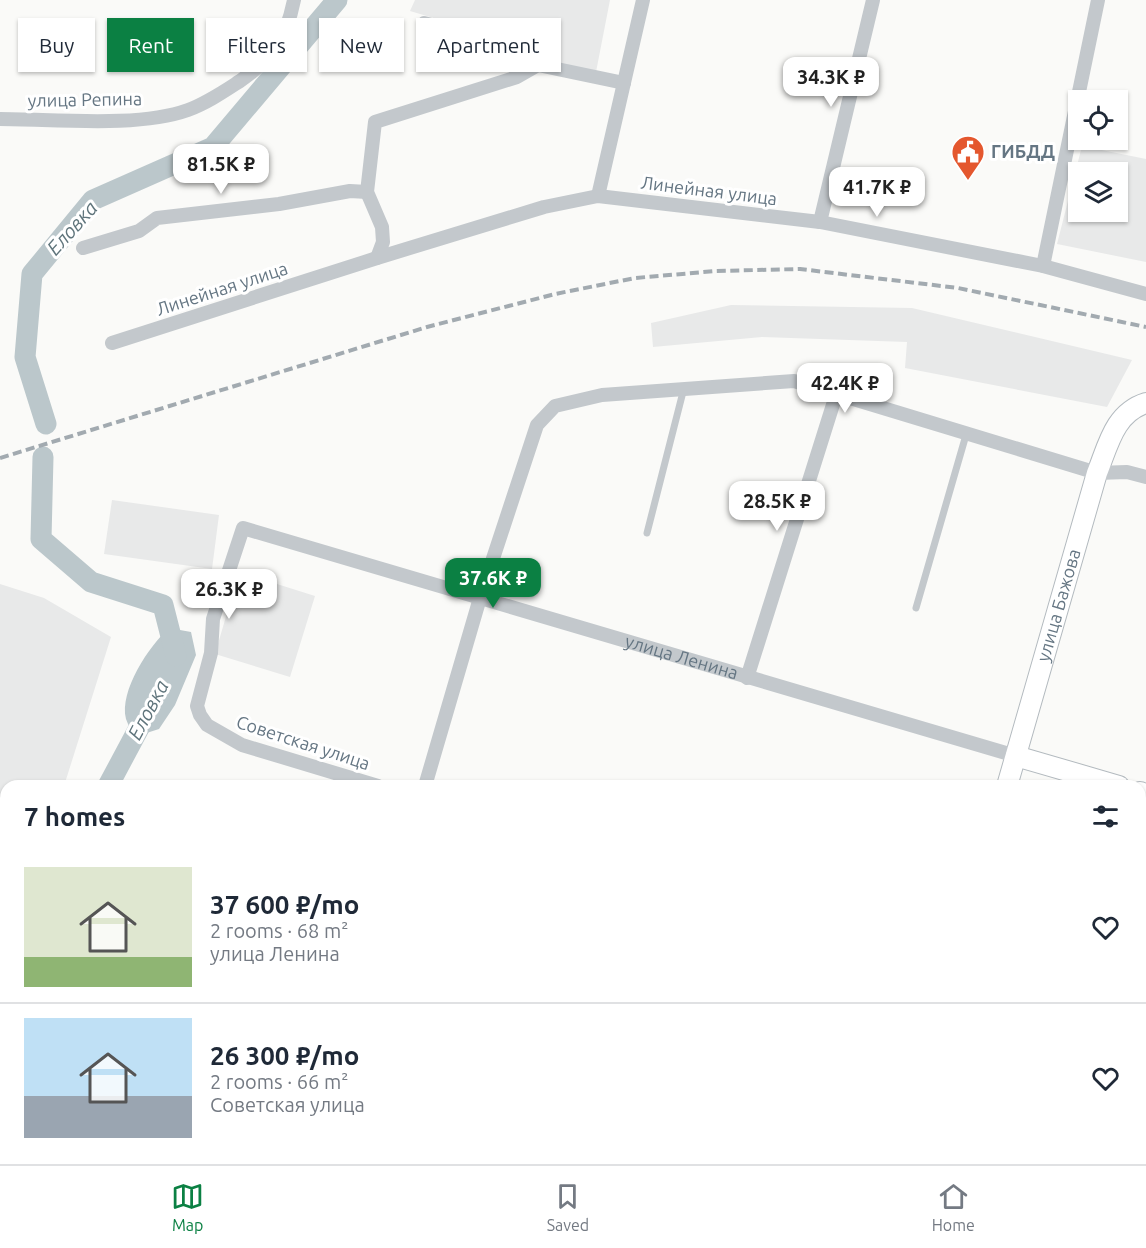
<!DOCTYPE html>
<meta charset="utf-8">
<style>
body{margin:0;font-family:Ubuntu,sans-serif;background:#f6f6f7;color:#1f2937;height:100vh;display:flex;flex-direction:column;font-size:22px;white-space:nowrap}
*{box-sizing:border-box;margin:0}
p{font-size:20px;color:#747a83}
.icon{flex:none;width:33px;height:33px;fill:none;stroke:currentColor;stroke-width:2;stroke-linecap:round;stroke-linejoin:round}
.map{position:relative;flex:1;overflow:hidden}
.panel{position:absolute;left:0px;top:780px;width:1146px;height:384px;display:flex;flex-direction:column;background:#fff;border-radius:18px 18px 0 0;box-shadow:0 2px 4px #0004}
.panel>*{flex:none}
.hud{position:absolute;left:18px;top:18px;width:600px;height:54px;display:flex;gap:12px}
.fabs{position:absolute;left:1068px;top:90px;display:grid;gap:12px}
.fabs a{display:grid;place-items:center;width:60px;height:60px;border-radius:0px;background:#fff;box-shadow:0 2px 4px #0004;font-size:30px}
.price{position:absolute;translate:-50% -51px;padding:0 14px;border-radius:12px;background:#fff;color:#222;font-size:20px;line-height:39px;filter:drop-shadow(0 2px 3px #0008)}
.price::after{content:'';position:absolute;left:50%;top:36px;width:18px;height:14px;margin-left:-9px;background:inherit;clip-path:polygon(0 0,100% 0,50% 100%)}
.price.active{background:#0b8043;color:#fff}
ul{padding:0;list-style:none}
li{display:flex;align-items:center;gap:18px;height:150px;padding:0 24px}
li+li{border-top:2px solid #e0e1e3}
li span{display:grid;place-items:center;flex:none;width:168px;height:120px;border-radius:0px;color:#555}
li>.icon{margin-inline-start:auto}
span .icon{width:72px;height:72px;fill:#fffc;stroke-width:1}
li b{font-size:26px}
h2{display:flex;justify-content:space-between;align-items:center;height:72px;padding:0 24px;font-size:26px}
.chip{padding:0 21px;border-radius:0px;background:#fff;box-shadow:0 2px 4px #0004;font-size:21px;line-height:54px}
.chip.active{background:#0b8043;color:#fff}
.tab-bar{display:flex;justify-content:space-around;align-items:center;height:84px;border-top:2px solid #e0e1e3;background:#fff;font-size:16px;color:#747a83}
.tab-bar a{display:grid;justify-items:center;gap:3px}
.tab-bar .active{color:#0b8043}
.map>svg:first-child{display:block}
</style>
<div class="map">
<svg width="1146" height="1164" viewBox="0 0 1146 1164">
<rect width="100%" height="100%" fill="#fafaf8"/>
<path fill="#e8e9e9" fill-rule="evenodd" d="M 415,0 L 610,0 L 596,72 L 550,64 L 541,50 L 410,11 Z
M 1082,146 L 1146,159 L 1146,262 L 1057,244 ZM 1078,172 L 1118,172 L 1118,212 L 1078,212 Z
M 731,305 L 912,308 L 1132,360 L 1107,407 L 905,368 L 907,342 L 762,337 L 653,347 L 651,323 Z
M 112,500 L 219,515 L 212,569 L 104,554 Z
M 239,572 L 315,596 L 290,677 L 215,654 Z
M 0,584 L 44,598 L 111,637 L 64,786 L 6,786 L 6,869 L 0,867 Z"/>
<path fill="#bbc7cb" d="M 169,628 L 191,632 L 196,655 L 175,705 L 159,729 L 134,737 C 132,731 128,725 126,719 C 119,691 149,646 169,628 Z"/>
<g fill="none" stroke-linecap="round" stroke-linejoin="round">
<path stroke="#bbc7cb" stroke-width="21" d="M 46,424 L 25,357 L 32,274 L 93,200 L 213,147 L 337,0
M 43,457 L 41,539 L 91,582 L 163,605 L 176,656
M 108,786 L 147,713
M 103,1158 L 103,1164"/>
<defs>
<g id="secondary">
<path d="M 1016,756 L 1119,786"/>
<path id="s2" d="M 1007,786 L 1097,473 C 1108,446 1114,413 1146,403"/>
<path d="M 1140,792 L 1146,794"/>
<path d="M 893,1164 L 894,1158"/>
</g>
</defs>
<use href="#secondary" stroke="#b3babf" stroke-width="22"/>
<path stroke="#c3c8cc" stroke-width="7" d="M 647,533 L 684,388
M 916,608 L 966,435
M 1140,1029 L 1146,1031
M 1140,1068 L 1146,1070"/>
<g stroke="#c3c8cc" stroke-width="14">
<path d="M 424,23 L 525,51 L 538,65 L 624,83"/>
<path d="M 0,119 C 54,119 138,128 188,110 C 207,103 223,92 240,81 C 273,58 286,40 294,0"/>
<path d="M 598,196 L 643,0"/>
<path d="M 820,222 L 873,0"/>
<path d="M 83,248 L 139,231 L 157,218 L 279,204 L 350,191 L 367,192"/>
<path d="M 377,258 L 383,242 L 382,227 L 367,192 L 375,122 L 517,77 L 538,65"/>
<path d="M 1043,266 L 1098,0"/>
<path d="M 112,343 L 377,258 L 544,207 L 598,196 L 820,222 L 1043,266 L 1146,294"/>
<path d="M 747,678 L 836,395"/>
<path id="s1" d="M 378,786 L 242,745 L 207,725 L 200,715 L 197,706 L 211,653 L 213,619 L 243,528 L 1016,756"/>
<path d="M 425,786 L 480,598 L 537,425 L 555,406 L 602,395 L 794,381 L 1097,473 L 1127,472 L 1146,477"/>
<path d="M 0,900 L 6,902"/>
<path d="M 0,1111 L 6,1113"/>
<path d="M 896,1158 L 916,1164"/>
<path d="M 153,1160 L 168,1164"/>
<path d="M 314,1164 L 315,1158"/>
<path d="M 602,1164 L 604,1158"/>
</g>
<use href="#secondary" stroke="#fff" stroke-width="20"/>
<path stroke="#a2aab0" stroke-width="4" stroke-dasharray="9 4.5" stroke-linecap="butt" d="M 0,458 L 427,327 L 555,294 L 635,278 L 716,271 L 800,269 L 958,288 L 1146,327"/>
</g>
<defs>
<symbol id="civic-pin" viewBox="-11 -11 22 30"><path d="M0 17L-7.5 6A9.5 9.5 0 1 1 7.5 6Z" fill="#e4572e" stroke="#fff"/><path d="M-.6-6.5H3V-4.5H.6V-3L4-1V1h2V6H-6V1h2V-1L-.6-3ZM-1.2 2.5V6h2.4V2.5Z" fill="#fff"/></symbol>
</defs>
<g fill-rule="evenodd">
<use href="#civic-pin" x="949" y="133" width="38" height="52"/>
</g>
<g text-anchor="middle" stroke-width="6" stroke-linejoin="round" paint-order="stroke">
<g font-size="18" fill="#657683" stroke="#fff">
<text transform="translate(85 100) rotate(-1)" y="6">улица Репина</text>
<text transform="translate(709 191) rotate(7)" y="6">Линейная улица</text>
<text transform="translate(222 289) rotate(-18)" y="6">Линейная улица</text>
<text dy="6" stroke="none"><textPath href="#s2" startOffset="188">улица Бажова</textPath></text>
<text dy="6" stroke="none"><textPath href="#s1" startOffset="846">улица Ленина</textPath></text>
<text transform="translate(303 743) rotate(18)" y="6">Советская улица</text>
</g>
<g font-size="18" font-weight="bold" fill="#657683" stroke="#fff" text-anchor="start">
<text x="991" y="158">ГИБДД</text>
</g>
<g font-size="20" font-style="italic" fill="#60757c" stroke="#fff">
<text transform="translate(72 228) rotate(-48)" y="7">Еловка</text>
<text transform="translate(148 710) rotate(-62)" y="7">Еловка</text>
</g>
</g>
</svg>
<div class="fabs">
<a><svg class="icon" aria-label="locate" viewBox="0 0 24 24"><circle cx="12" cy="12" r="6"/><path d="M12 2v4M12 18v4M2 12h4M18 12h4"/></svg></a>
<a><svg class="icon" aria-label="layers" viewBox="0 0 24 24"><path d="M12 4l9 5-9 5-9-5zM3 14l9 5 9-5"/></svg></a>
</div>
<b class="price" style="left:831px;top:108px">34.3K ₽</b>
<b class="price" style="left:221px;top:195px">81.5K ₽</b>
<b class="price" style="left:877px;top:218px">41.7K ₽</b>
<b class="price" style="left:845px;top:414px">42.4K ₽</b>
<b class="price" style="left:777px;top:532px">28.5K ₽</b>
<b class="price active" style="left:493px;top:609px">37.6K ₽</b>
<b class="price" style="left:229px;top:620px">26.3K ₽</b>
<div class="hud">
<a class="chip">Buy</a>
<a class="chip active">Rent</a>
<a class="chip">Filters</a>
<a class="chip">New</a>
<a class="chip">Apartment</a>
</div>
<section class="panel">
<h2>7 homes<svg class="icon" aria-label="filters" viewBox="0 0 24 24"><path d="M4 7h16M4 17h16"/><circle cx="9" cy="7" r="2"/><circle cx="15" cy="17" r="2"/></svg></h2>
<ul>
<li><span style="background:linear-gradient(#dfe7d0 75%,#8fb573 0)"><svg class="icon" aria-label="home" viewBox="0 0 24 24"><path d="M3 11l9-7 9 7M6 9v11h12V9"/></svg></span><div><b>37 600 ₽/mo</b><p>2 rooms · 68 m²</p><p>улица Ленина</p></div><svg class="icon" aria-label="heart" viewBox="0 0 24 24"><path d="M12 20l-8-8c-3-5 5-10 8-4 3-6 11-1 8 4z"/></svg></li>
<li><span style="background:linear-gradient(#bfe0f5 65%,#9aa5b1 0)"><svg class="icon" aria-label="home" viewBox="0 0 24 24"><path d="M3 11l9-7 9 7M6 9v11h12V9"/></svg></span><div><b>26 300 ₽/mo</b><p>2 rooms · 66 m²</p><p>Советская улица</p></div><svg class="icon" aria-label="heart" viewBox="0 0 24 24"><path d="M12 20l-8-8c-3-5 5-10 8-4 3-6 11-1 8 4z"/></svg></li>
</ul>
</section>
</div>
<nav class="tab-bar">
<a class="active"><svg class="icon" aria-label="map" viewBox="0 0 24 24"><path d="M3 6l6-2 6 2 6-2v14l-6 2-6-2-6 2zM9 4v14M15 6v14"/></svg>Map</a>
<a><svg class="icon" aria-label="saved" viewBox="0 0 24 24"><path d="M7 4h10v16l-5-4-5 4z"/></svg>Saved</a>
<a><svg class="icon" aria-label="home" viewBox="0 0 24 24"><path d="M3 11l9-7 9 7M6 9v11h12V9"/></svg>Home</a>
</nav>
